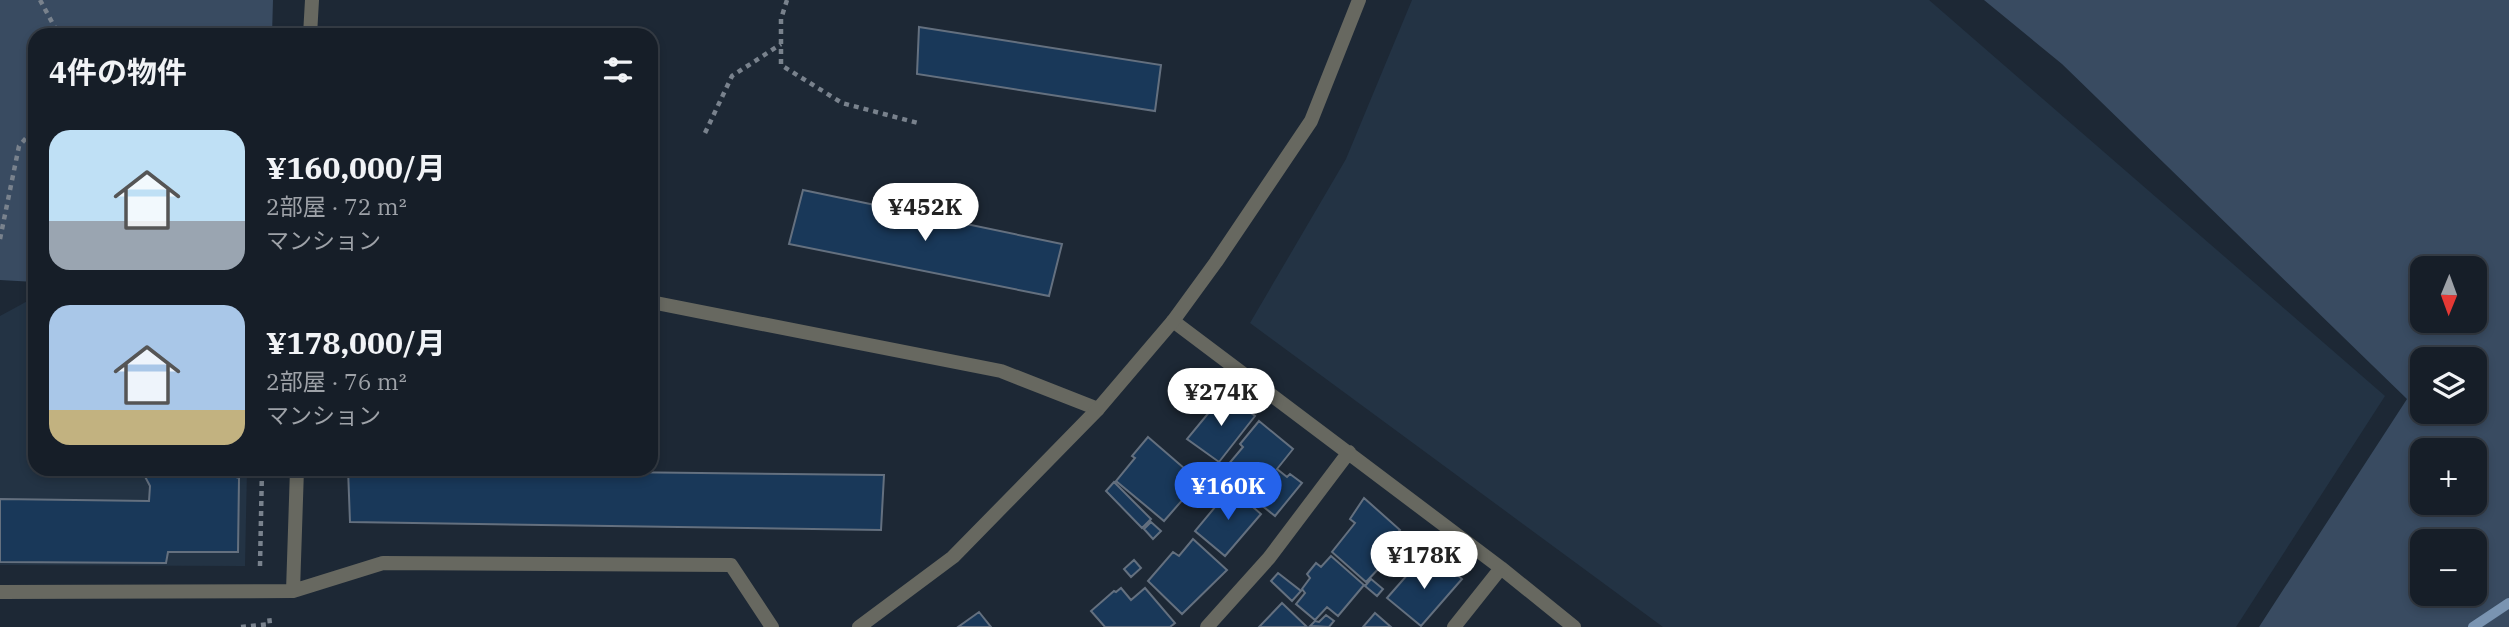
<!DOCTYPE html>
<html lang="ja">
<meta charset="utf-8">
<style>
body{margin:0;font-family:"IBM Plex Serif","Noto Sans JP",serif;background:#1f2730;color:#f1f3f6;height:100vh;display:flex;flex-direction:column;font-size:26px;white-space:nowrap}
*{box-sizing:border-box;margin:0}
p{font-size:23px;color:#9ea2a8}
.icon{flex:none;width:38px;height:38px;fill:none;stroke:currentColor;stroke-width:2;stroke-linecap:round;stroke-linejoin:round}
.map{position:relative;flex:1;overflow:hidden}
.drawer{position:absolute;left:28px;top:28px;width:630px;height:448px;display:flex;flex-direction:column;background:#161e28;border-radius:21px;box-shadow:0 4px 10px #0003,0 0 0 2px #353c45}
.drawer>*{flex:none}
.needle{width:46px;rotate:181deg}
.fabs{position:absolute;left:2410px;top:256px;display:grid;gap:14px}
.fabs a{display:grid;place-items:center;width:77px;height:77px;border-radius:14px;background:#161e28;box-shadow:0 4px 10px #0003,0 0 0 2px #353c45;font-size:35px}
.price{position:absolute;translate:-50% -60px;padding:0 16px;border-radius:24px;background:#fff;color:#222;font-size:23px;line-height:46px;filter:drop-shadow(0 2px 4px #0008)}
.price::after{content:'';position:absolute;left:50%;top:42px;width:21px;height:16px;margin-left:-10px;background:inherit;clip-path:polygon(0 0,100% 0,50% 100%)}
.price.current{background:#2563eb;color:#fff}
ul{padding:0;list-style:none}
li{display:flex;align-items:center;gap:21px;height:175px;padding:0 21px}
li span{display:grid;place-items:center;flex:none;width:196px;height:140px;border-radius:21px;color:#555}
li>.icon{margin-inline-start:auto}
span .icon{width:84px;height:84px;fill:#fffc;stroke-width:1}
li b{font-size:30px}
h2{display:flex;justify-content:space-between;align-items:center;height:84px;padding:0 21px;font-size:30px}
.map>svg:first-child{display:block}
</style>
<div class="map">
<svg width="2509" height="627" viewBox="0 0 2509 627">
<rect width="100%" height="100%" fill="#1d2835"/>
<path fill="#233344" d="M 1412,0 L 1929,0 L 2385,396 L 2236,627 L 1663,627 L 1250,323 L 1346,159 Z
M 35,297 L 35,469 L 247,469 L 245,566 L 0,565 L 0,316 Z"/>
<path fill="#394b61" fill-rule="evenodd" d="M 0,0 L 273,0 L 272,35 L 35,35 L 35,282 L 0,280 Z
M 1984,0 L 2509,0 L 2509,627 L 2259,627 L 2407,399 L 2062,64 ZM 2422,268 L 2474,268 L 2474,320 L 2422,320 ZM 2422,359 L 2474,359 L 2474,411 L 2422,411 ZM 2422,450 L 2474,450 L 2474,502 L 2422,502 ZM 2422,541 L 2474,541 L 2474,593 L 2422,593 Z"/>
<g fill="none" stroke-linecap="round" stroke-linejoin="round">
<path stroke="#7a94b1" stroke-width="10" d="M 2473,627 L 2509,603"/>
</g>
<path fill="#193859" stroke="#64707f" stroke-width="2" d="M 919,27 L 1161,65 L 1155,111 L 917,74 Z
M 803,190 L 1062,244 L 1049,296 L 789,244 Z
M 1225,393 L 1255,416 L 1219,462 L 1187,439 Z
M 1259,421 L 1293,449 L 1277,469 L 1287,477 L 1290,474 L 1302,483 L 1275,516 L 1221,473 L 1243,447 L 1240,444 Z
M 1148,437 L 1199,481 L 1164,521 L 1116,481 L 1135,458 L 1132,456 Z
M 141,469 L 233,469 L 233,476 L 239,478 L 238,552 L 168,552 L 166,563 L 0,562 L 0,499 L 149,501 L 150,486 Z
M 348,469 L 884,475 L 881,530 L 350,522 Z
M 1214,474 L 1219,479 L 1208,491 L 1202,485 Z
M 1114,482 L 1151,519 L 1142,528 L 1106,491 Z
M 1231,488 L 1261,514 L 1225,556 L 1195,531 Z
M 1364,498 L 1400,530 L 1388,543 L 1395,551 L 1366,582 L 1332,552 L 1355,523 L 1350,519 Z
M 1151,522 L 1161,531 L 1153,539 L 1144,529 Z
M 1193,539 L 1227,570 L 1182,614 L 1148,581 L 1173,552 L 1179,556 Z
M 1331,556 L 1364,585 L 1338,616 L 1327,607 L 1315,620 L 1296,604 L 1305,593 L 1302,589 L 1310,578 L 1307,574 L 1316,563 L 1321,567 Z
M 1439,559 L 1462,579 L 1421,626 L 1387,598 L 1415,566 L 1426,574 Z
M 1134,560 L 1141,568 L 1131,577 L 1124,569 Z
M 1278,573 L 1301,591 L 1292,601 L 1271,581 Z
M 1371,579 L 1383,589 L 1377,596 L 1365,586 Z
M 1121,588 L 1131,600 L 1145,588 L 1175,623 L 1170,627 L 1105,627 L 1091,611 L 1114,591 L 1116,592 Z
M 1282,603 L 1307,627 L 1259,627 Z
M 979,612 L 991,627 L 958,627 Z
M 1375,613 L 1391,627 L 1363,627 Z
M 1326,615 L 1334,621 L 1329,627 L 1310,626 L 1315,621 L 1319,622 Z"/>
<g fill="none" stroke-linecap="round" stroke-linejoin="round">
<path stroke="#79828d" stroke-width="4.5" stroke-dasharray="5 5" stroke-linecap="butt" d="M 40,0 L 59,35
M 787,0 L 781,19 L 781,65 L 842,103 L 918,123
M 705,133 L 732,76 L 781,44
M 0,239 L 19,146 L 35,128
M 260,566 L 262,469
M 241,627 L 270,624 L 269,616"/>
<path stroke="#676860" stroke-width="14" d="M 310,35 L 312,0
M 651,302 L 1001,371 L 1098,409
M 293,591 L 297,469
M 0,592 L 293,591 L 383,563 L 731,565 L 772,627"/>
<path stroke="#676860" stroke-width="14" d="M 1173,321 L 1501,568 L 1574,627
M 1207,627 L 1269,558 L 1349,452
M 1454,627 L 1501,568"/>
<path stroke="#676860" stroke-width="14" d="M 859,627 L 953,557 L 1098,409 L 1173,321 L 1216,262 L 1311,121 L 1359,0"/>
</g>
</svg>
<div class="fabs">
<a><svg class="needle" viewBox="-14 -14 28 28"><path d="M0-13l5 13h-10z" fill="#e53935"/><path d="M0 13l5-13h-10z" fill="#9ea2a8"/></svg></a>
<a><svg class="icon" aria-label="layers" viewBox="0 0 24 24"><path d="M12 4l9 5-9 5-9-5zM3 14l9 5 9-5"/></svg></a>
<a>+</a>
<a>−</a>
</div>
<b class="price" style="left:925px;top:243px">¥452K</b>
<b class="price" style="left:1221px;top:428px">¥274K</b>
<b class="price current" style="left:1228px;top:522px">¥160K</b>
<b class="price" style="left:1424px;top:591px">¥178K</b>
<section class="drawer">
<h2>4件の物件<svg class="icon" aria-label="filters" viewBox="0 0 24 24"><path d="M4 7h16M4 17h16"/><circle cx="9" cy="7" r="2"/><circle cx="15" cy="17" r="2"/></svg></h2>
<ul>
<li><span style="background:linear-gradient(#bfe0f5 65%,#9aa5b1 0)"><svg class="icon" aria-label="home" viewBox="0 0 24 24"><path d="M3 11l9-7 9 7M6 9v11h12V9"/></svg></span><div><b>¥160,000/月</b><p>2部屋 · 72 m²</p><p>マンション</p></div></li>
<li><span style="background:linear-gradient(#a9c7e8 75%,#c2b280 0)"><svg class="icon" aria-label="home" viewBox="0 0 24 24"><path d="M3 11l9-7 9 7M6 9v11h12V9"/></svg></span><div><b>¥178,000/月</b><p>2部屋 · 76 m²</p><p>マンション</p></div></li>
</ul>
</section>
</div>
